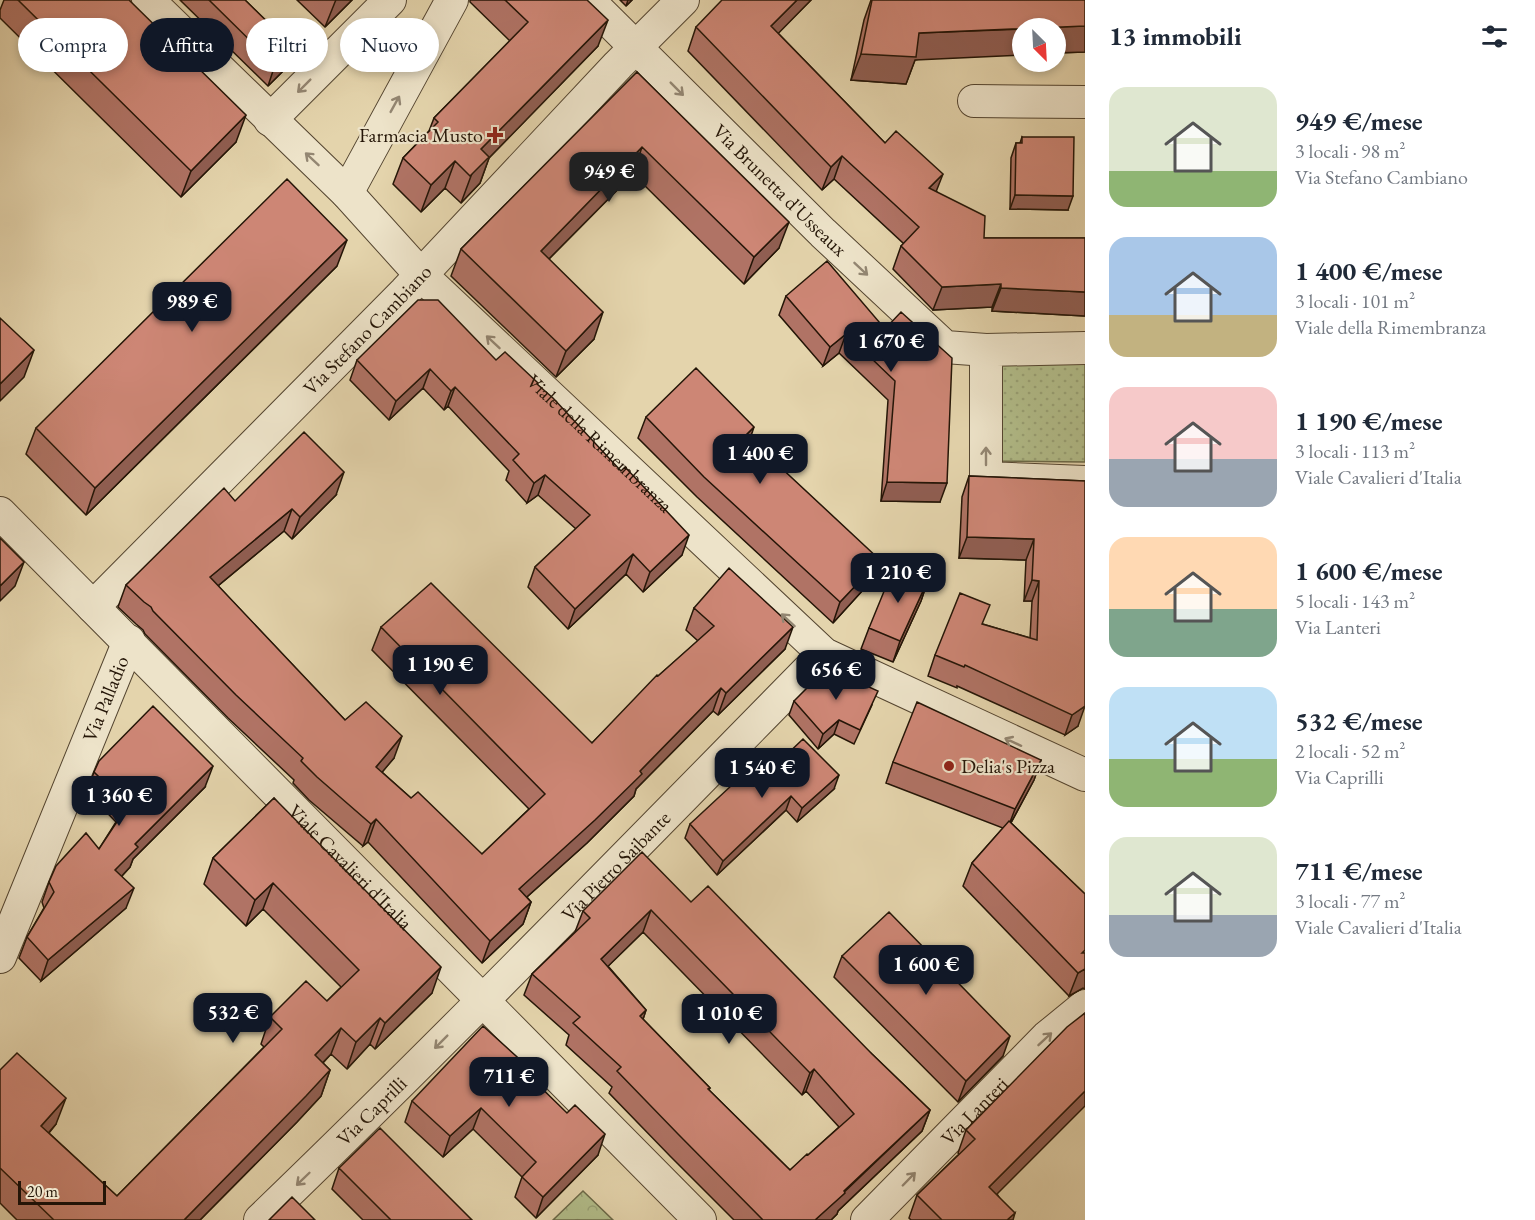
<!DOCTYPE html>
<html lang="it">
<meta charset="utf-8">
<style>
body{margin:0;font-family:"EB Garamond",serif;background:#f6f6f7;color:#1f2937;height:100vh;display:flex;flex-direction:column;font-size:22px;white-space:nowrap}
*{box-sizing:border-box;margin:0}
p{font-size:20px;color:#747a83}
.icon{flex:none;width:33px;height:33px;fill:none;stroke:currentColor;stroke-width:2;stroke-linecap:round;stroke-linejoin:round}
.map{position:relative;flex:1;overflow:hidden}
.details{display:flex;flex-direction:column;background:#fff;width:450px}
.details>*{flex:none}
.hud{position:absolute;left:18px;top:18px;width:570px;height:54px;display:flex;gap:12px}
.needle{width:39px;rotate:156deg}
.controls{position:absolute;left:1012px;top:18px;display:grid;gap:12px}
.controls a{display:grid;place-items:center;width:54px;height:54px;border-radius:50%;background:#fff;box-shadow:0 3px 9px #0003;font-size:30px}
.scale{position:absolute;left:18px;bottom:15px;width:88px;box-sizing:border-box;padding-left:6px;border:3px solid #241507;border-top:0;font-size:16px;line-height:21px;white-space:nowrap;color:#241507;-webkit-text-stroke:4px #ede3c9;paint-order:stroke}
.price{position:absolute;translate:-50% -51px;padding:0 14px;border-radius:12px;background:#111827;color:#fff;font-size:20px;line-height:39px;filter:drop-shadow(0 2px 3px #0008)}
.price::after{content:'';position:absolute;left:50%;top:36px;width:18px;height:14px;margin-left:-9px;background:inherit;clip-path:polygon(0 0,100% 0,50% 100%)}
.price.active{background:#222;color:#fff}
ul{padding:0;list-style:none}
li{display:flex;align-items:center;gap:18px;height:150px;padding:0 24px}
li span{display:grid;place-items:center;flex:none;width:168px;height:120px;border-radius:18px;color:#555}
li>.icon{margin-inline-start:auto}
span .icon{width:72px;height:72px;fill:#fffc;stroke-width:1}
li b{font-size:26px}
h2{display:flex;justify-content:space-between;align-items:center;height:72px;padding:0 24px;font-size:26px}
.tag{padding:0 21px;border-radius:27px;background:#fff;box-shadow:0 3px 9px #0003;font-size:21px;line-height:54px}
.tag.active{background:#111827;color:#fff}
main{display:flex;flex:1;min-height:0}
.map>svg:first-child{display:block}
</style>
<main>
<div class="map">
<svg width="1085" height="1220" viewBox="0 0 1085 1220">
<defs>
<pattern id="forest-crowns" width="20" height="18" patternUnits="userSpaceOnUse" patternTransform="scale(1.5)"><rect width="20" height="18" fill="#b2bd8a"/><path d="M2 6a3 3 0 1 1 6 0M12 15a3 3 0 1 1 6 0" fill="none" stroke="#99a276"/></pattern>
<pattern id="garden-dots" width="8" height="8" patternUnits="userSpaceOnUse" patternTransform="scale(1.5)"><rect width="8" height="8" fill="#b2bd8a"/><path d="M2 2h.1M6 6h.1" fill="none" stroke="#99a276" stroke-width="1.8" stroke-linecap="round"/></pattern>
</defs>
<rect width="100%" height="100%" fill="#e4d4ac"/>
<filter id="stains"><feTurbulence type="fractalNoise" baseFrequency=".00333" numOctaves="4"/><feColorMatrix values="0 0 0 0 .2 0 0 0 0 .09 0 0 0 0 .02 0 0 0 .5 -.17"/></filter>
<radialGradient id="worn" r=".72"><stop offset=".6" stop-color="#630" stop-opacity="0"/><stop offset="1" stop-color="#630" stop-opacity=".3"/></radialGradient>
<path fill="url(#forest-crowns)" stroke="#6b6948" stroke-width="1.5" d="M 583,1191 L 613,1220 L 553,1220 Z"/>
<path fill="url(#garden-dots)" stroke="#6b6948" stroke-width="1.5" d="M 994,360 L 1085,361 L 1085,462 L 992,461 Z"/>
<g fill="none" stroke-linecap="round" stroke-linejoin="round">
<defs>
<g id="street">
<path id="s1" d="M 148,0 L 347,193 L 421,275 L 824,654 L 1085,775"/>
<path id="s2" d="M 588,0 L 823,233 L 945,347 L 986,350"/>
<path d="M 974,101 L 1085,102"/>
<path d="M 270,120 L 390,0"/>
<path d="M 347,193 L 452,0"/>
<path d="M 1085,348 L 986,350 L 986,478 L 1085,482"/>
<path id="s3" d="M 0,513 L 700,1220"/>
<path id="s4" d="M 93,607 L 405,292 L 618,65 L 683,0"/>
<path id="s5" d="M 0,957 L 129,641"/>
<path id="s6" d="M 260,1220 C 452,1035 637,844 824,654"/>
<path id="s7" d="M 867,1220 L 1047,1037 L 1085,1006"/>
</g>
</defs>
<use href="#street" stroke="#544530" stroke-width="34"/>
<use href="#street" stroke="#ede3c9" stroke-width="32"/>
</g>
<path fill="#b07365" stroke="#241507" stroke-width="1.5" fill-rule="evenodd" d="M 4,0 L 129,0 L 236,142 L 181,197 L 0,18 L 0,10 Z
M 180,0 L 245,0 L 293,47 L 286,68 L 268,86 Z
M 297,0 L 352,0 L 325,27 Z
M 470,0 L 587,0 L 598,46 L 489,158 L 480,183 L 461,203 L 445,188 L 421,212 L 393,184 L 403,158 L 429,131 L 434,118 L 510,41 L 470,2 Z
M 620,0 L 632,0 L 626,6 Z
M 811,0 L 778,33 L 885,143 L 936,191 L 984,238 L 1085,238 L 1085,316 L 992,311 L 992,307 L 933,310 L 893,269 L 901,246 L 904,244 L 834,179 L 822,190 L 688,51 L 696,27 Z
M 871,0 L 1085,0 L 1085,52 L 1056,53 L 1056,28 L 915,60 L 906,84 L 851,80 L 864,20 Z
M 637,72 L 779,248 L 744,284 L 633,174 L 549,259 L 594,339 L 556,377 L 451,276 L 461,249 Z
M 1022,137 L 1068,210 L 1010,209 L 1011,158 L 1016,143 L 1020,143 Z
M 337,266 L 86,515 L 26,454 L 36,428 Z
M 786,296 L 885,329 L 940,502 L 881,501 L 888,400 L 839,353 L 823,366 L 779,315 Z
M 357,360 L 496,360 L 537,384 L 682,555 L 643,592 L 626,574 L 568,629 L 528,587 L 535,567 L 576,529 L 538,495 L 527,503 L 506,480 L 509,471 L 448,406 L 444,410 L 423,388 L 389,420 L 350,380 Z
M 646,417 L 750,439 L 872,580 L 833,623 L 697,497 L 638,438 Z
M 969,476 L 1085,481 L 1078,726 L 1065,735 L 957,686 L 957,688 L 928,676 L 935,655 L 983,624 L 1030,638 L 1032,601 L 1024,601 L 1026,560 L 959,558 L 962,497 Z
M 336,495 L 292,539 L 284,531 L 218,586 L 345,720 L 394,758 L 382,772 L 411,798 L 482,854 L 529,809 L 372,650 L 381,627 L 592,743 L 658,676 L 698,641 L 686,630 L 694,608 L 785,649 L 718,715 L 713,711 L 636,789 L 634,796 L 587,843 L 527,897 L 531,902 L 523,924 L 482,963 L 368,842 L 363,846 L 309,800 L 293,783 L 294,780 L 228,718 L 145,634 L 143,630 L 136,624 L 118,607 L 126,585 L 235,501 Z
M 928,580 L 921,601 L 893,662 L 861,649 L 869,628 Z
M 794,701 L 872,705 L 854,744 L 834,734 L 818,749 L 789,715 Z
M 1041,760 L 1034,780 L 1011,823 L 1085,894 L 1083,988 L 1069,996 L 963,886 L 972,863 L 1003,828 L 886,783 L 893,762 Z
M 94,772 L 205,787 L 133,859 L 130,867 L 122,876 L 126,908 L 41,981 L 19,958 L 27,937 L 44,908 L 42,902 L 49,882 L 99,849 L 116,822 L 87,792 Z
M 756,784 L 834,789 L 797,822 L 786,810 L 717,875 L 685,838 L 690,824 Z
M 274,798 L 432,993 L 375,1049 L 370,1044 L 347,1069 L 331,1054 L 323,1063 L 330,1070 L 321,1096 L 297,1122 L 200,1220 L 17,1220 L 0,1203 L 0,1070 L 56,1124 L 49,1133 L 117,1196 L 264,1047 L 261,1044 L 270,1017 L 327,1001 L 341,987 L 263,909 L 246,926 L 204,884 L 213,858 Z
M 691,902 L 872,1054 L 930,1110 L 922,1131 L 838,1211 L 837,1214 L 831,1220 L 734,1220 L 670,1156 L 609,1093 L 612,1087 L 566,1045 L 569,1035 L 524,995 L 532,974 L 575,932 L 583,911 ZM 643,932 L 802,1095 L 806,1091 L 839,1127 L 808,1155 L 790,1170 L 709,1090 L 710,1088 L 643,1019 L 646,1010 L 608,966 Z
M 842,956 L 1003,1056 L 958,1102 L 834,977 Z
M 1085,1013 L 997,1194 L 1013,1220 L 911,1220 L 909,1218 L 917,1195 L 959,1154 L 958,1153 L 966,1130 Z
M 526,1065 L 524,1071 L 598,1155 L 536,1218 L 515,1197 L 522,1177 L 473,1129 L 443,1157 L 405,1122 L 412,1101 Z
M 339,1168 L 472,1220 L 363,1220 L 332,1189 Z"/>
<path fill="#905e52" stroke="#241507" stroke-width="1.5" d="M 336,0 L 352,0 L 325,27 L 335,2 Z
M 628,0 L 632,0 L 626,6 Z
M 797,0 L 811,0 L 763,49 L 771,26 Z
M 608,20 L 598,46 L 489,158 L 480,183 L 461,203 L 481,149 Z
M 1085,26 L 1085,52 L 1056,53 L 1056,28 L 1024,28 Z
M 1023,29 L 1023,55 L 915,60 L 906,84 L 851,80 L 861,54 L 919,33 Z
M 293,47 L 286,68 L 268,86 L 275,65 Z
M 246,115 L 236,142 L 181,197 L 191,171 Z
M 642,147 L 633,174 L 531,277 L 541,251 Z
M 842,156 L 834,179 L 822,190 L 831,167 Z
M 455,161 L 445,188 L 421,212 L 431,185 Z
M 943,174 L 934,197 L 929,188 Z
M 1015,195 L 1073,196 L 1068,210 L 1010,209 Z
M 789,222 L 779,248 L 744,284 L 754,257 Z
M 347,240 L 337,266 L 86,515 L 95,488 Z
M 1001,284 L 992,307 L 933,310 L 942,287 Z
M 1001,288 L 1085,292 L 1085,316 L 992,311 Z
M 603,312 L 594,339 L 556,377 L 566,351 Z
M 846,334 L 839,353 L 823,366 L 830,347 Z
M 34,350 L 24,377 L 0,401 L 0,384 Z
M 430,369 L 423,388 L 389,420 L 396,401 Z
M 455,387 L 448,406 L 444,410 L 451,391 Z
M 754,427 L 747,448 L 746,435 Z
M 344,472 L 336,495 L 292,539 L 300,517 Z
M 545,475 L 538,495 L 527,503 L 534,483 Z
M 887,482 L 947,483 L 940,502 L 881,501 Z
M 292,509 L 284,531 L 202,599 L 210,577 Z
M 689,535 L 682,555 L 643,592 L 650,572 Z
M 967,537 L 1034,539 L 1026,560 L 959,558 Z
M 633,554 L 626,574 L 568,629 L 575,609 Z
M 880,560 L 872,580 L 833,623 L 840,602 Z
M 24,562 L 15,586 L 0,601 L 0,586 Z
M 928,580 L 921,601 L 893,662 L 900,641 Z
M 1032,580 L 1039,581 L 1032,601 L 1024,601 Z
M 793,627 L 785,649 L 718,715 L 726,693 Z
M 721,688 L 713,711 L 636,789 L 634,796 L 587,843 L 510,912 L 519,889 L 640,771 Z
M 1085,706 L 1078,726 L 1065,735 L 1072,715 Z
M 839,720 L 834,734 L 818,749 L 823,734 Z
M 402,736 L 394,758 L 368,789 L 376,767 Z
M 1041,760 L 1034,780 L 1007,830 L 1015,809 Z
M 213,766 L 205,787 L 133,859 L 130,867 L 108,891 L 115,870 L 135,844 Z
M 839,775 L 834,789 L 797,822 L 802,808 Z
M 791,796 L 786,810 L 717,875 L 723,861 Z
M 376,819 L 368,842 L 363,846 L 371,824 Z
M 273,883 L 263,909 L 246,926 L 255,900 Z
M 134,888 L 126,908 L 41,981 L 48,960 Z
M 531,902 L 523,924 L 482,963 L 490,941 Z
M 651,910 L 643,932 L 594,980 L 601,959 Z
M 441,967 L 432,993 L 375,1049 L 385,1023 Z
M 1085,969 L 1085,989 L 1083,988 L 1069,996 L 1078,973 Z
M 646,1010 L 639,1032 L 640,1016 Z
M 380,1018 L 370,1044 L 347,1069 L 356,1042 Z
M 341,1028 L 331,1054 L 305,1081 L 315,1055 Z
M 1010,1036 L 1003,1056 L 958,1102 L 966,1081 Z
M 814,1069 L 806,1091 L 802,1095 L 810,1073 Z
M 330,1070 L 321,1096 L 297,1122 L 200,1220 L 184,1220 Z
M 1085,1091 L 1085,1106 L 981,1210 L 989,1187 Z
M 66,1098 L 56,1124 L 32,1152 L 41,1126 Z
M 481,1108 L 473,1129 L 443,1157 L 450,1136 Z
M 930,1110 L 922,1131 L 838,1211 L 837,1214 L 831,1220 L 815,1220 Z
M 605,1134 L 598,1155 L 536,1218 L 543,1197 Z
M 1015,1213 L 1013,1220 L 1007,1220 Z"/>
<path fill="#cd8675" stroke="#241507" stroke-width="1.5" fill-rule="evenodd" d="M 18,0 L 129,0 L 246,115 L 191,171 Z
M 209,0 L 245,0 L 293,47 L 275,65 Z
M 505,0 L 587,0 L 608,20 L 481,149 L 489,157 L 470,176 L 455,161 L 431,185 L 403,158 L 438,122 L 434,118 L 528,22 Z
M 722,0 L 797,0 L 771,26 L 885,143 L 896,131 L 943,174 L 929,188 L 985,216 L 984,238 L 1085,238 L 1085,292 L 1001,288 L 1001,284 L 942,287 L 901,246 L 919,227 L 842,156 L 831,167 L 696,27 Z
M 872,0 L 1085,0 L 1085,26 L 919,33 L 916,57 L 861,54 Z
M 637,72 L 789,222 L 754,257 L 642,147 L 541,251 L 603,312 L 566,351 L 461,249 Z
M 1022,137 L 1074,137 L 1073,196 L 1015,195 L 1016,143 L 1022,143 Z
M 287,179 L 347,240 L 95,488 L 36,428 Z
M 827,261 L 885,329 L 901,312 L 952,358 L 947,483 L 887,482 L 895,381 L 846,334 L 830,347 L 786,296 Z
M 418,300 L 438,300 L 496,360 L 505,352 L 538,383 L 537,384 L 553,398 L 621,471 L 625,467 L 689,535 L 650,572 L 633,554 L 575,609 L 535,567 L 590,515 L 545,475 L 534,483 L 513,460 L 519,454 L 455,387 L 451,391 L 430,369 L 396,401 L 357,360 Z
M 0,318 L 34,350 L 0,384 Z
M 696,368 L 754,427 L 746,435 L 880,560 L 840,602 L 704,477 L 646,417 Z
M 304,432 L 344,472 L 300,517 L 292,509 L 210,577 L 345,720 L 366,702 L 402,736 L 376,767 L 411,798 L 418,792 L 482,854 L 545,794 L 381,627 L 431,583 L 592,743 L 657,675 L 658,676 L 714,626 L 694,608 L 729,568 L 793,627 L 726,693 L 721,688 L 640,771 L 642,774 L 595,820 L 519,889 L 531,902 L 490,941 L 376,819 L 371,824 L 317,777 L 301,761 L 303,758 L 236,695 L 153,611 L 151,607 L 144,602 L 126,585 L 224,488 L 235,501 Z
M 969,476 L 1085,481 L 1085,706 L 1072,715 L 965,665 L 964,667 L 935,655 L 960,593 L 990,605 L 982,624 L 1037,640 L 1039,581 L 1032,580 L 1034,539 L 967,537 Z
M 0,538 L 24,562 L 0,586 Z
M 894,567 L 928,580 L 900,641 L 869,628 Z
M 834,671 L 878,691 L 860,730 L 839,720 L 823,734 L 794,701 L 820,675 Z
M 917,702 L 1041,760 L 1015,809 L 893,762 Z
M 153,706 L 213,766 L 135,844 L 138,847 L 115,870 L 134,888 L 48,960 L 27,937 L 54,892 L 49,882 L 56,866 L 86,833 L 99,849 L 128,805 L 94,772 L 99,761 Z
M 803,739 L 839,775 L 802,808 L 791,796 L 723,861 L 690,824 L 746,772 L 756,784 Z
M 274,798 L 441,967 L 385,1023 L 380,1018 L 356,1042 L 341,1028 L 315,1055 L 330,1070 L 306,1096 L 184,1220 L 54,1220 L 0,1168 L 0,1070 L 17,1053 L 66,1098 L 41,1126 L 117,1196 L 282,1029 L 270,1017 L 306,981 L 327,1001 L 359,970 L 273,883 L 255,900 L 213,858 Z
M 1009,821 L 1085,894 L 1085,950 L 1082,953 L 1085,953 L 1085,969 L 1078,973 L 972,863 Z
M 642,852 L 691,902 L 708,886 L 872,1054 L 930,1110 L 844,1191 L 845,1193 L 815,1220 L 763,1220 L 678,1134 L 617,1071 L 621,1067 L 573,1023 L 580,1017 L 532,974 L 590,918 L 583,911 ZM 651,910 L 810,1073 L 814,1069 L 854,1114 L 808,1155 L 807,1154 L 790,1170 L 708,1089 L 710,1088 L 640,1016 L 646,1010 L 601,959 Z
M 889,912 L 1010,1036 L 966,1081 L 842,956 Z
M 1085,1013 L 1085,1091 L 989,1187 L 1015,1213 L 1007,1220 L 942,1220 L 917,1195 L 975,1139 L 966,1130 L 1067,1027 Z
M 483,1026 L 526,1065 L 522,1069 L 567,1113 L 575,1105 L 605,1134 L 543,1197 L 522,1177 L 536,1162 L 481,1108 L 450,1136 L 412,1101 Z
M 380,1128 L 472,1220 L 391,1220 L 339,1168 Z
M 292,1197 L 315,1220 L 269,1220 Z"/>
<defs><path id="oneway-shaft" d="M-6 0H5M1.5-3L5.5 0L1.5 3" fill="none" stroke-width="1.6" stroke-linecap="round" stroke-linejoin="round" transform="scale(1.5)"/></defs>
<g stroke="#938672">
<use href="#oneway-shaft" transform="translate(304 86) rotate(135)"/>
<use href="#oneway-shaft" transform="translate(677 89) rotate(45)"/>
<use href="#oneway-shaft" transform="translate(395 104) rotate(-61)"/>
<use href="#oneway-shaft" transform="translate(312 159) rotate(-137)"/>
<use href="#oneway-shaft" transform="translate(861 269) rotate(43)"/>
<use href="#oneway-shaft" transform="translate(493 342) rotate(-137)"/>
<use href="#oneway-shaft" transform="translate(986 456) rotate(-90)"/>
<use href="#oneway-shaft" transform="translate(788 620) rotate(-137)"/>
<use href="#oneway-shaft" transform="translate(1013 742) rotate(-155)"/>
<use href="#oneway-shaft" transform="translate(1045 1039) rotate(-43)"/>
<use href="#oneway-shaft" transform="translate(441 1042) rotate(135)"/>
<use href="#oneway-shaft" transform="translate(303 1179) rotate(136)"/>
<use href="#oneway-shaft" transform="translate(909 1179) rotate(-46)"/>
</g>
<g fill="#8f2418" stroke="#ede3c9" stroke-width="2">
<path d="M492 126h6v6h6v6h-6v6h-6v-6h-6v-6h6z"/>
<circle cx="949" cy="766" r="6"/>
</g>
<g text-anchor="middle" stroke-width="4.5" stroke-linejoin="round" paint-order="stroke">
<g font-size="20" fill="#241507" stroke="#ede3c9" text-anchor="end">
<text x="483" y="142">Farmacia Musto</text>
<text x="961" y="773" text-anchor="start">Delia's Pizza</text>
</g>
<g font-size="20" fill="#241507" stroke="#ede3c9">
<text dy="7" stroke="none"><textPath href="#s2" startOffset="270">Via Brunetta d'Usseaux</textPath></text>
<text dy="7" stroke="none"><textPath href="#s4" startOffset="390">Via Stefano Cambiano</textPath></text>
<text dy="7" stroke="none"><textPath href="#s1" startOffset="633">Viale della Rimembranza</textPath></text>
<text dy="7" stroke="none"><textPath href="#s5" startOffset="279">Via Palladio</textPath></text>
<text dy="7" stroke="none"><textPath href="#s3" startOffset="498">Viale Cavalieri d'Italia</textPath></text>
<text dy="7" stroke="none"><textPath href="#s6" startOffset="502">Via Pietro Saibante</textPath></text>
<text dy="7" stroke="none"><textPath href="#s6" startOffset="156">Via Caprilli</textPath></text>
<text dy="7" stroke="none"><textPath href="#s7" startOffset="153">Via Lanteri</textPath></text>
</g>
</g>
<rect width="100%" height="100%" filter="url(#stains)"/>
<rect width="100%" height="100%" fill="url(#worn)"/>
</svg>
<div class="controls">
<a><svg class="needle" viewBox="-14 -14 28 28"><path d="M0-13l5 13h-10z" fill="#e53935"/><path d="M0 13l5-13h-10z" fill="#747a83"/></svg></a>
</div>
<div class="scale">20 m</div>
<b class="price active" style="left:609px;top:203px">949 €</b>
<b class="price" style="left:192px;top:333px">989 €</b>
<b class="price" style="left:891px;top:373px">1 670 €</b>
<b class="price" style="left:760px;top:485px">1 400 €</b>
<b class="price" style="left:898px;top:604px">1 210 €</b>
<b class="price" style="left:440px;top:696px">1 190 €</b>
<b class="price" style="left:836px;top:701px">656 €</b>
<b class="price" style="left:762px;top:799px">1 540 €</b>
<b class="price" style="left:119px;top:827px">1 360 €</b>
<b class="price" style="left:926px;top:996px">1 600 €</b>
<b class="price" style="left:233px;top:1044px">532 €</b>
<b class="price" style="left:729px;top:1045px">1 010 €</b>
<b class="price" style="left:509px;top:1108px">711 €</b>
<div class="hud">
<a class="tag">Compra</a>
<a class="tag active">Affitta</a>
<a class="tag">Filtri</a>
<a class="tag">Nuovo</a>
</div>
</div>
<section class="details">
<h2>13 immobili<svg class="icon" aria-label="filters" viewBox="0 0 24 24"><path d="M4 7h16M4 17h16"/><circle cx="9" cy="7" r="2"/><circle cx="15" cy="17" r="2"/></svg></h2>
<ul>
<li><span style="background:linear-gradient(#dfe7d0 70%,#8fb573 0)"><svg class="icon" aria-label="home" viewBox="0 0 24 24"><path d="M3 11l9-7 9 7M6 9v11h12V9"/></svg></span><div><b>949 €/mese</b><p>3 locali · 98 m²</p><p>Via Stefano Cambiano</p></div></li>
<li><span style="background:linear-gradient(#a9c7e8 65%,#c2b280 0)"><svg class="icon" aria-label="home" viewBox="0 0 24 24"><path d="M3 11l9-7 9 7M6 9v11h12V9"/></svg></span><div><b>1 400 €/mese</b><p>3 locali · 101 m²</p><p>Viale della Rimembranza</p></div></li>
<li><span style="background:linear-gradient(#f6c9c9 60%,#9aa5b1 0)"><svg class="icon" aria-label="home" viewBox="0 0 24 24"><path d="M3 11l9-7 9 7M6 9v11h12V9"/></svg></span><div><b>1 190 €/mese</b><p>3 locali · 113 m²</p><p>Viale Cavalieri d'Italia</p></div></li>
<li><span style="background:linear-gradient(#ffd9b3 60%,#7fa58c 0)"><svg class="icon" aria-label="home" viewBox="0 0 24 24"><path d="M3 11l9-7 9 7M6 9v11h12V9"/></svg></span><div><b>1 600 €/mese</b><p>5 locali · 143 m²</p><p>Via Lanteri</p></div></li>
<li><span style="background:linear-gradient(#bfe0f5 60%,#8fb573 0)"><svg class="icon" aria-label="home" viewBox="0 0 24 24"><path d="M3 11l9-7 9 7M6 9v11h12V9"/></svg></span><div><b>532 €/mese</b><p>2 locali · 52 m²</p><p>Via Caprilli</p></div></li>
<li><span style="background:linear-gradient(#dfe7d0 65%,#9aa5b1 0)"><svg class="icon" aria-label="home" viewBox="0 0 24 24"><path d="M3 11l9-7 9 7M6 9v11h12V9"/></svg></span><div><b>711 €/mese</b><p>3 locali · 77 m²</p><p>Viale Cavalieri d'Italia</p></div></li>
</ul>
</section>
</main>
